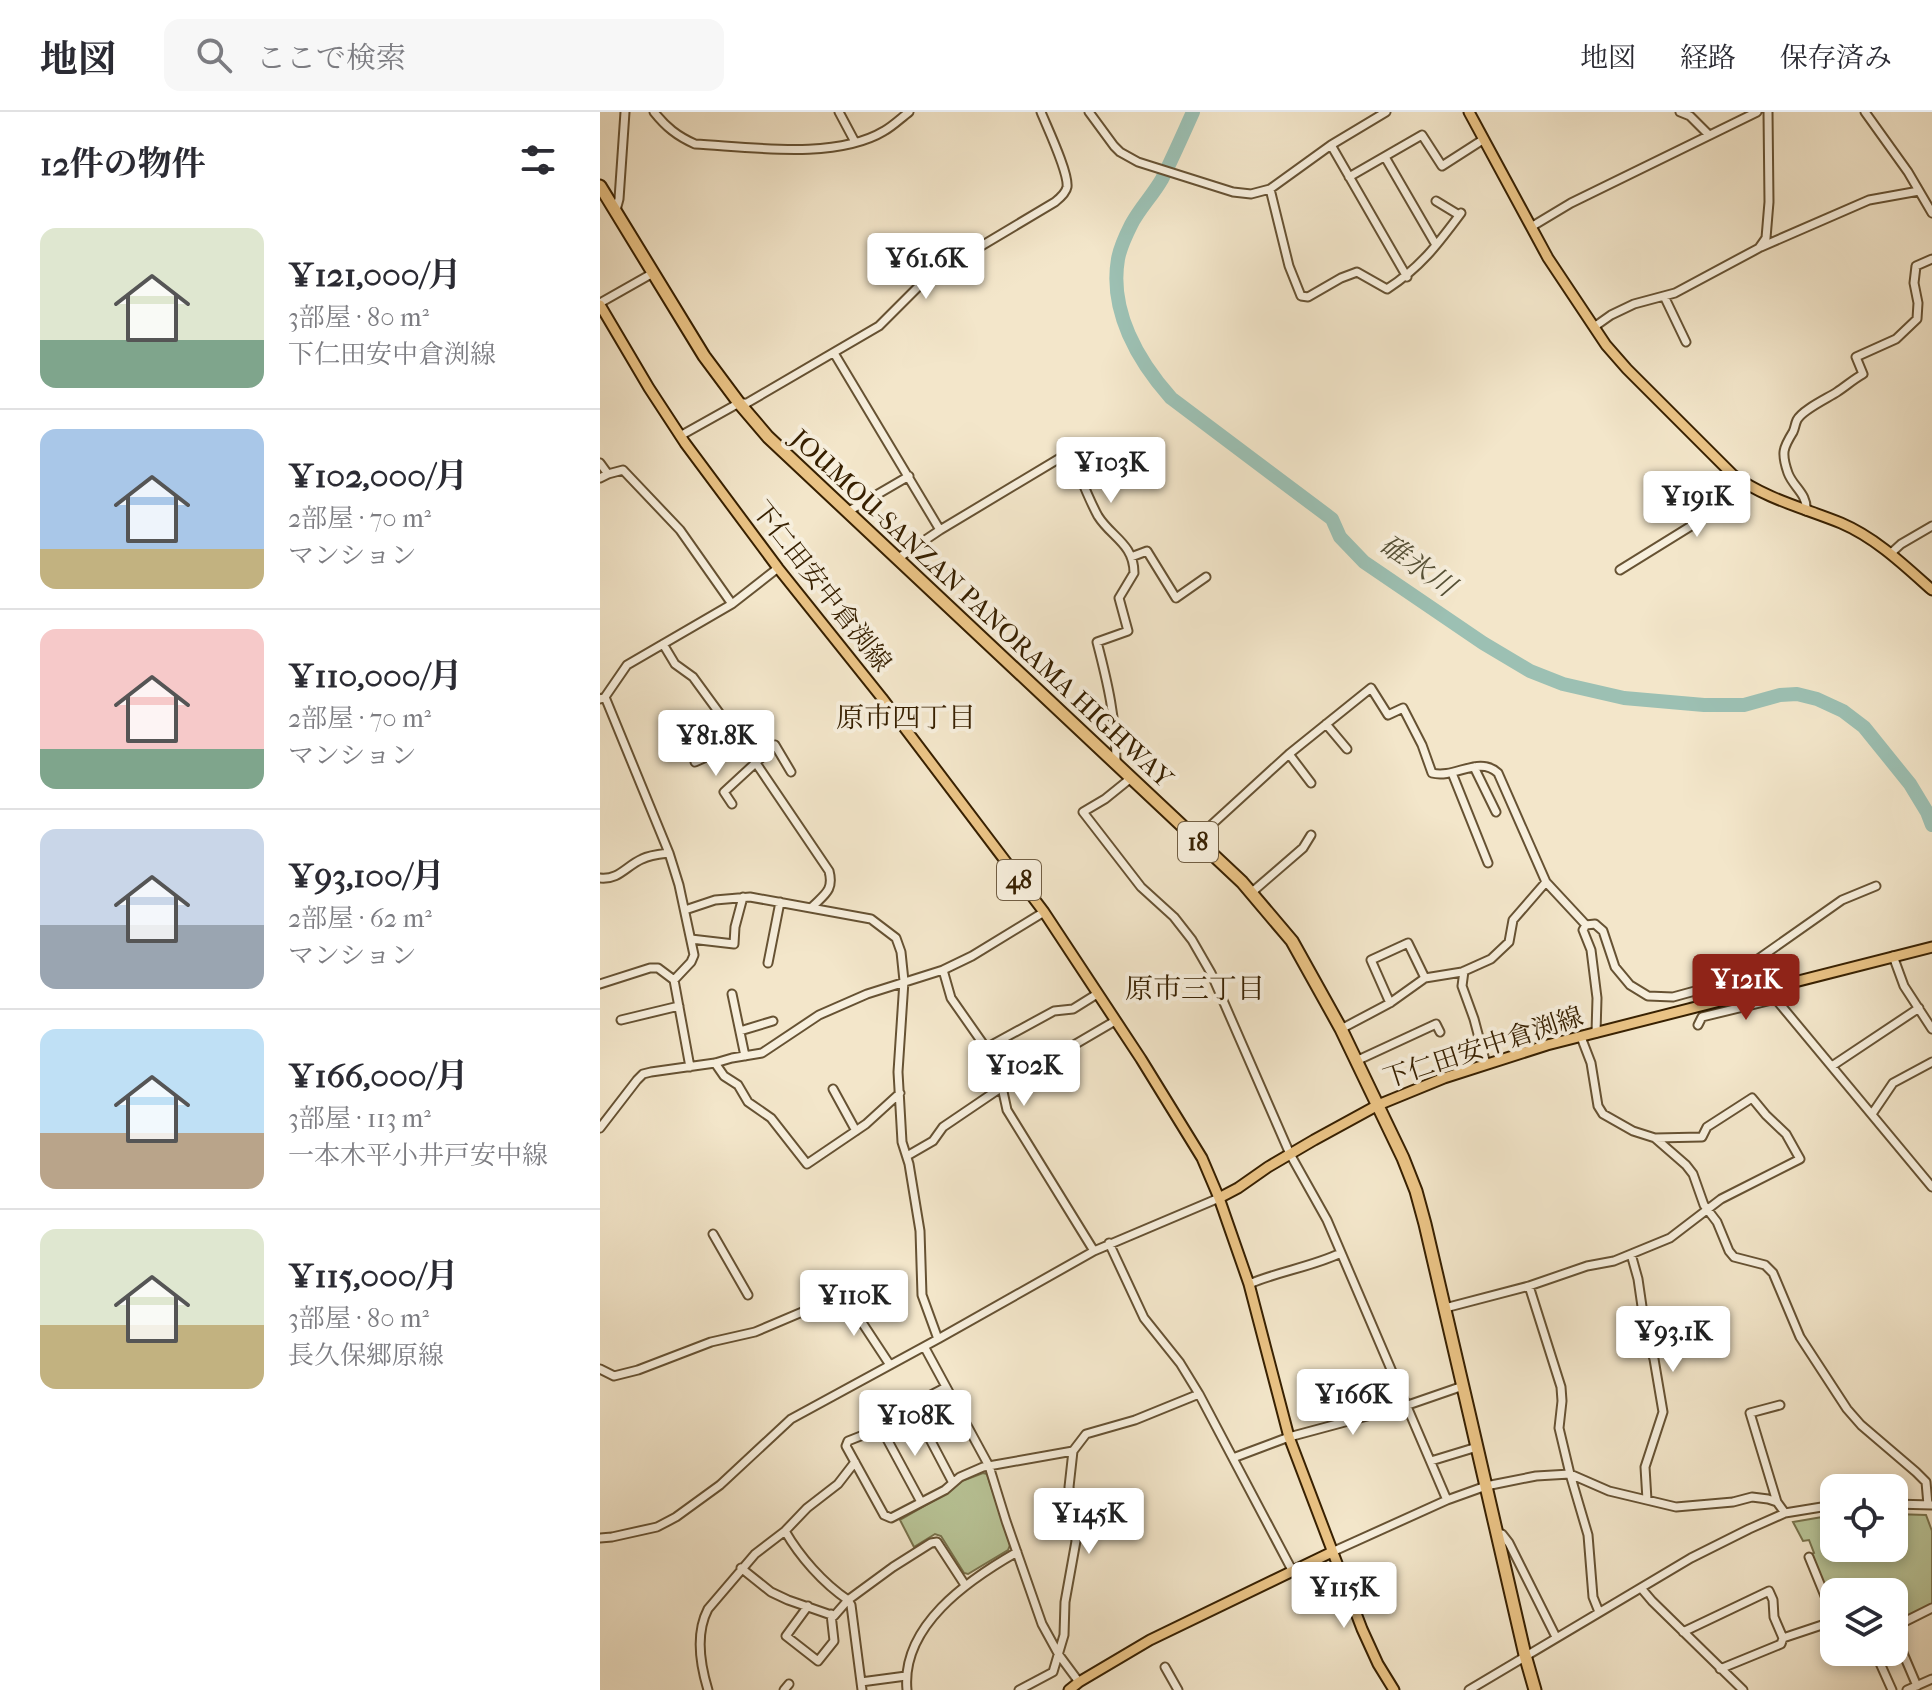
<!DOCTYPE html>
<html lang="ja">
<meta charset="utf-8">
<style>
body{margin:0;font-family:"IM FELL French Canon","Noto Serif JP",serif;background:#f7f7f7;color:#2b2b33;height:100vh;display:flex;flex-direction:column;font-size:30px;white-space:nowrap}
*{box-sizing:border-box;margin:0}
p{font-size:26px;color:#7c7c81}
.icon{flex:none;width:44px;height:44px;fill:none;stroke:currentColor;stroke-width:2;stroke-linecap:round;stroke-linejoin:round}
.map{position:relative;flex:1;overflow:hidden}
.side{display:flex;flex-direction:column;background:#fff;width:600px}
.side>*{flex:none}
.tools{position:absolute;left:1220px;top:1362px;display:grid;gap:16px}
.tools a{display:grid;place-items:center;width:88px;height:88px;border-radius:16px;background:#fff;box-shadow:0 4px 12px #0003;font-size:40px}
.price{position:absolute;translate:-50% -68px;padding:0 18px;border-radius:8px;background:#fff;color:#222;font-size:26px;line-height:52px;filter:drop-shadow(0 2px 4px #0008)}
.price::after{content:'';position:absolute;left:50%;top:48px;width:24px;height:18px;margin-left:-12px;background:inherit;clip-path:polygon(0 0,100% 0,50% 100%)}
.price.selected{background:#8f2418;color:#fff}
ul{padding:0;list-style:none}
li{display:flex;align-items:center;gap:24px;height:200px;padding:0 40px}
li+li{border-top:2px solid #e1e1e2}
li span{display:grid;place-items:center;flex:none;width:224px;height:160px;border-radius:16px;color:#555}
li>.icon{margin-inline-start:auto}
span .icon{width:96px;height:96px;fill:#fffc;stroke-width:1}
li b{font-size:34px}
h2{display:flex;justify-content:space-between;align-items:center;height:96px;padding:0 40px;font-size:34px}
header{display:flex;align-items:center;gap:48px;box-sizing:border-box;height:112px;padding:0 40px;background:#fff;border-bottom:2px solid #e1e1e2}
header strong{font-size:38px}
nav{display:flex;gap:44px;margin-inline-start:auto;font-size:28px}
.search{width:560px;height:72px;background:#f7f7f7;display:flex;align-items:center;gap:20px;box-sizing:border-box;padding:0 28px;border-radius:16px;color:#7c7c81;font-size:30px}
main{display:flex;flex:1;min-height:0}
.map>svg:first-child{display:block}
</style>
<header>
<strong>地図</strong>
<div class="search"><svg class="icon" aria-label="search" viewBox="0 0 24 24"><circle cx="10" cy="10" r="6"/><path d="M15 15l6 6"/></svg>ここで検索</div>
<nav><a>地図</a><a>経路</a><a>保存済み</a></nav>
</header>
<main>
<section class="side">
<h2>12件の物件<svg class="icon" aria-label="filters" viewBox="0 0 24 24"><path d="M4 7h16M4 17h16"/><circle cx="9" cy="7" r="2"/><circle cx="15" cy="17" r="2"/></svg></h2>
<ul>
<li><span style="background:linear-gradient(#dfe7d0 70%,#7fa58c 0)"><svg class="icon" aria-label="home" viewBox="0 0 24 24"><path d="M3 11l9-7 9 7M6 9v11h12V9"/></svg></span><div><b>¥121,000/月</b><p>3部屋 · 80 m²</p><p>下仁田安中倉渕線</p></div></li>
<li><span style="background:linear-gradient(#a9c7e8 75%,#c2b280 0)"><svg class="icon" aria-label="home" viewBox="0 0 24 24"><path d="M3 11l9-7 9 7M6 9v11h12V9"/></svg></span><div><b>¥102,000/月</b><p>2部屋 · 70 m²</p><p>マンション</p></div></li>
<li><span style="background:linear-gradient(#f6c9c9 75%,#7fa58c 0)"><svg class="icon" aria-label="home" viewBox="0 0 24 24"><path d="M3 11l9-7 9 7M6 9v11h12V9"/></svg></span><div><b>¥110,000/月</b><p>2部屋 · 70 m²</p><p>マンション</p></div></li>
<li><span style="background:linear-gradient(#c9d6e8 60%,#9aa5b1 0)"><svg class="icon" aria-label="home" viewBox="0 0 24 24"><path d="M3 11l9-7 9 7M6 9v11h12V9"/></svg></span><div><b>¥93,100/月</b><p>2部屋 · 62 m²</p><p>マンション</p></div></li>
<li><span style="background:linear-gradient(#bfe0f5 65%,#b9a48a 0)"><svg class="icon" aria-label="home" viewBox="0 0 24 24"><path d="M3 11l9-7 9 7M6 9v11h12V9"/></svg></span><div><b>¥166,000/月</b><p>3部屋 · 113 m²</p><p>一本木平小井戸安中線</p></div></li>
<li><span style="background:linear-gradient(#dfe7d0 60%,#c2b280 0)"><svg class="icon" aria-label="home" viewBox="0 0 24 24"><path d="M3 11l9-7 9 7M6 9v11h12V9"/></svg></span><div><b>¥115,000/月</b><p>3部屋 · 80 m²</p><p>長久保郷原線</p></div></li>
</ul>
</section>
<div class="map">
<svg width="1332" height="1578" viewBox="0 0 1332 1578">
<rect width="100%" height="100%" fill="#f3e6ca"/>
<filter id="stains"><feTurbulence type="fractalNoise" baseFrequency=".0025" numOctaves="4"/><feColorMatrix values="0 0 0 0 .2 0 0 0 0 .09 0 0 0 0 .02 0 0 0 .5 -.17"/></filter>
<radialGradient id="worn" r=".72"><stop offset=".6" stop-color="#630" stop-opacity="0"/><stop offset="1" stop-color="#630" stop-opacity=".3"/></radialGradient>
<path fill="#b9c598" stroke="#78724c" stroke-width="2" d="M 383,1361 L 387,1362 L 410,1433 L 408,1438 L 368,1462 L 364,1461 L 341,1424 L 335,1422 L 314,1435 L 300,1408 L 347,1381 L 362,1369 Z
M 1294,1402 L 1326,1403 L 1332,1419 L 1332,1493 L 1294,1512 L 1294,1480 L 1234,1480 L 1234,1498 L 1211,1442 L 1214,1441 L 1209,1428 L 1203,1429 L 1193,1410 L 1234,1403 L 1234,1436 L 1294,1436 Z"/>
<g fill="none" stroke-linecap="round" stroke-linejoin="round">
<path stroke="#9cc0b3" stroke-width="14" d="M 593,0 C 583,22 573,45 562,67 C 553,83 539,97 531,113 C 526,123 520,136 518,147 C 509,199 538,249 571,286 L 732,407 L 740,425 L 764,450 L 883,531 L 930,559 L 963,572 L 1024,586 L 1104,593 L 1144,593 L 1180,583 L 1197,582 L 1217,587 L 1243,599 L 1264,615 L 1310,672 L 1327,700 L 1332,713"/>
<path stroke="#cdbea2" stroke-width="7" stroke-dasharray="7 3.5" stroke-linecap="butt" d="M 1159,866 L 1174,885
M 1092,889 L 1095,900"/>
<defs>
<path id="minor" d="M 54,0 C 66,15 77,24 95,32 C 150,35 236,48 284,19 C 293,14 301,6 309,0
M 239,0 L 255,30
M 489,0 L 514,34 L 520,40 L 538,50 L 633,80 L 651,82 L 670,77 L 731,33 L 786,0
M 1080,0 L 1090,4 L 1109,23
M 1265,0 L 1308,60 L 1332,101
M 731,33 L 807,165
M 785,45 L 836,133
M 749,65 L 822,23 L 842,54 L 884,27
M 670,77 L 689,154 L 701,184 L 708,185 L 741,166 L 757,160 L 787,177 C 820,156 838,132 861,101
M 836,89 L 859,103
M 16,98 L 19,87 L 25,0
M 931,115 L 971,91 L 1157,0
M 1161,135 L 1269,88 L 1319,79
M 1064,184 L 1086,230
M 0,191 L 53,161
M 994,215 L 1011,203 L 1034,192 L 1075,181 L 1159,136 L 1166,126 L 1169,90 L 1168,0
M 234,241 L 340,418
M 80,324 L 139,291 L 147,291 L 279,214 L 326,167 L 455,90 C 460,86 466,81 467,75 C 469,61 447,15 441,0
M 0,351 L 8,362
M 0,366 L 8,362 L 23,358 L 80,418 L 132,492
M 1206,399 C 1208,382 1193,375 1188,361 C 1181,341 1183,336 1193,320 C 1195,316 1195,312 1197,308 C 1202,298 1228,286 1237,280 C 1246,274 1254,267 1263,262 L 1256,245 L 1296,227 L 1317,207 L 1318,191 L 1314,171 L 1316,154 L 1332,147
M 247,400 L 309,364
M 1290,442 L 1301,432 L 1332,414
M 531,445 L 547,439 L 576,486 L 606,465
M 297,447 L 340,418 L 470,340 C 479,361 487,384 498,404 C 511,425 534,432 534,461 L 519,486 L 528,519 L 497,530 C 508,572 516,607 516,650
M 1020,458 L 1133,388 L 1141,380 L 1145,371
M 63,532 L 75,552 L 93,565 L 158,654 L 229,759 C 234,778 225,782 212,795
M 5,585 L 69,741 L 79,773 L 94,843 L 91,850 L 74,868 L 90,955
M 0,587 L 5,585 L 27,553 L 132,492 L 178,456
M 726,612 L 747,637
M 84,635 L 127,612
M 689,642 L 711,671
M 95,650 L 140,630
M 874,655 L 896,700
M 852,661 L 888,751
M 531,666 L 505,687 L 483,700 L 541,775 L 574,805 L 592,828 L 611,861 L 690,1042 L 727,1108 L 847,1388
M 132,692 L 124,680 L 175,633 L 191,660
M 596,727 L 689,642 L 771,576 L 788,603 L 803,596 L 822,633 L 832,661 C 855,667 879,643 898,661 L 946,770
M 0,766 C 19,768 26,754 42,747 C 50,743 61,742 69,741
M 651,781 L 703,736 L 711,723
M 91,827 L 134,832 L 135,815 L 143,785
M 1293,844 L 1304,874 L 1332,917
M 168,851 L 180,790
M 1151,852 L 1159,866
M 343,858 L 351,886 L 386,936 L 402,975 L 407,998 L 494,1139
M 864,859 L 862,874 L 874,907 L 886,952
M 0,872 L 50,856 L 58,856 L 74,868
M 132,882 L 145,944
M 1174,885 L 1332,1075
M 790,891 L 771,848 L 808,831 L 825,866
M 21,908 L 79,894
M 1098,913 L 1102,905 L 1176,887
M 741,917 L 790,891 L 825,866 L 862,860 L 891,847 L 909,830 L 913,808 L 946,770 L 986,813
M 140,919 L 173,909
M 996,921 L 997,886 L 991,838 L 983,818 L 986,813 L 995,812 L 1003,819 L 1015,855 L 1030,873 L 1048,884 L 1073,885 L 1124,871 L 1242,788 L 1276,774
M 981,925 L 991,951 L 998,994 L 1003,1002 L 1033,1019 L 1055,1026 L 1086,1053 L 1093,1062 L 1104,1093 L 1117,1110 L 1129,1139 L 1134,1145 L 1165,1153 L 1173,1161 L 1200,1225 L 1247,1297 L 1261,1313 L 1316,1360 L 1326,1370 L 1328,1393
M 386,936 L 454,899 L 473,897 L 497,882
M 756,949 L 836,912 L 840,920
M 115,951 L 124,964 L 138,973 L 148,990 L 171,1006 L 207,1052 L 266,1012 L 300,981
M 1232,954 L 1319,896
M 233,977 L 256,1019
M 1272,1002 L 1293,971 L 1332,950
M 0,1016 L 37,968 L 43,962 L 51,960 L 115,951 L 132,946 L 162,941 L 219,903 L 267,882 L 343,858 L 372,844 L 444,800
M 307,1044 L 333,1029 L 343,1015 L 402,975 L 515,909
M 113,1122 L 148,1183
M 509,1131 L 544,1206 L 580,1251 L 599,1282 L 692,1458
M 1031,1142 L 1038,1167 L 1046,1222 L 1054,1247 L 1063,1300 L 1045,1355 L 1047,1388
M 649,1172 C 680,1159 711,1155 741,1141
M 929,1174 L 961,1275 L 962,1289 L 959,1316 L 970,1362 L 988,1423 L 993,1485 L 999,1500
M 845,1196 L 929,1174 L 987,1154 L 1014,1149 L 1070,1126 L 1121,1087 L 1200,1047 L 1186,1022 L 1166,1003 L 1152,986 L 1107,1015 L 1102,1025 L 1055,1026
M 338,1227 L 494,1139 L 619,1086
M 325,1236 L 389,1354 L 406,1409 L 442,1512 L 459,1543 L 479,1570
M 0,1257 L 14,1264 L 38,1258 L 111,1230 L 155,1220 L 247,1181 L 263,1212 L 290,1253
M 346,1275 L 304,1297 L 281,1316 L 248,1329 L 246,1334 L 284,1403 L 291,1406 L 345,1378 L 360,1365 L 383,1355 L 473,1339
M 312,1293 L 353,1371
M 281,1316 L 321,1390
M 633,1346 L 689,1325 L 808,1293 L 863,1274
M 831,1349 L 877,1335
M 1177,1390 L 1150,1301 L 1180,1293
M 1294,1392 L 1332,1393
M 185,1419 C 200,1445 223,1471 248,1488 L 293,1455 L 331,1431 L 337,1430 L 365,1473
M 897,1423 L 902,1422 L 909,1431 L 956,1525
M 0,1426 L 12,1425 L 57,1415 L 76,1405 L 120,1373 L 191,1307 L 338,1227 L 322,1183 L 320,1119 L 309,1052 L 302,1030 L 298,960 L 304,869 L 301,840 L 296,826 L 271,807 L 150,785 L 115,788 L 85,798
M 732,1440 L 847,1388 L 886,1374 L 936,1364 L 970,1362 L 1009,1379 L 1076,1395 L 1133,1390 L 1152,1385 L 1168,1387 L 1177,1390 L 1185,1401
M 1209,1445 L 1234,1506
M 141,1456 L 171,1480 L 188,1488 L 234,1504 L 248,1488
M 1041,1476 L 1052,1489 L 1143,1578
M 248,1488 L 251,1493 L 262,1578
M 208,1494 L 186,1524 L 218,1549 L 234,1529 L 231,1502
M 1294,1515 L 1332,1496
M 1083,1520 L 1169,1479 L 1173,1488 L 1174,1505 L 1183,1526
M 1294,1520 L 1317,1574
M 1248,1540 L 1250,1540
M 1275,1540 L 1292,1578
M 565,1555 L 578,1578
M 1120,1557 L 1181,1532 L 1183,1526 L 1234,1509
M 261,1570 L 306,1564
M 108,1578 C 100,1552 95,1522 108,1497 L 155,1442 L 185,1419 L 207,1396 L 238,1372 L 255,1350
M 184,1578 L 189,1572
M 307,1578 C 301,1514 368,1468 417,1440
M 419,1578 L 453,1560 L 464,1523 L 465,1490 L 476,1429 L 469,1375 L 473,1339 L 486,1322 L 535,1308 L 599,1282
M 869,1578 L 1091,1446 L 1149,1417 L 1185,1401 L 1234,1393
M 1307,1578 L 1332,1567"/>
<path id="major" d="M 869,0 L 948,146 L 1006,233 L 1027,257 L 1133,363 C 1166,387 1204,396 1241,411 C 1276,426 1304,453 1332,478
M 0,193 L 49,276 L 85,331 L 178,456 L 282,586 L 444,800 L 541,947 L 602,1046 L 619,1086 L 649,1172 L 689,1325 L 762,1517 L 778,1552 L 794,1578
M 619,1086 L 638,1076 L 668,1055 L 714,1028 L 778,993 L 844,966 L 947,933 L 1332,835
M 469,1578 L 479,1570 L 550,1528 L 732,1440"/>
<path id="highway" d="M 0,74 L 104,244 L 139,291 L 168,325 L 642,770 L 692,829 L 741,917 L 803,1046 L 816,1079 L 825,1112 L 870,1305 L 925,1543 L 935,1578"/>
</defs>
<use href="#minor" stroke="#665233" stroke-width="11"/>
<use href="#major" stroke="#372001" stroke-width="13"/>
<use href="#highway" stroke="#372001" stroke-width="15"/>
<use href="#minor" stroke="#f7efdd" stroke-width="7"/>
<use href="#major" stroke="#eac385" stroke-width="9"/>
<use href="#highway" stroke="#eac385" stroke-width="11"/>
</g>
<g text-anchor="middle" stroke-width="8" stroke-linejoin="round" paint-order="stroke">
<g fill="#f7efdd" stroke="#715e43" stroke-width="2">
<rect x="578" y="710" width="40" height="40" rx="6"/>
<rect x="397" y="748" width="44" height="40" rx="6"/>
</g>
<g font-size="24" font-weight="bold" fill="#372001">
<text x="598" y="738">18</text>
<text x="419" y="776">48</text>
</g>
<g font-size="26" fill="#372001" stroke="#f7efdd">
<text transform="translate(222 474) rotate(52)" y="9">下仁田安中倉渕線</text>
<text transform="translate(382 496) rotate(43)" y="9">JOUMOU-SANZAN PANORAMA HIGHWAY</text>
<text transform="translate(883 935) rotate(-18)" y="9">下仁田安中倉渕線</text>
</g>
<g font-size="28" font-style="italic" fill="#555036" stroke="#f7efdd">
<text transform="translate(818 453) rotate(35)" y="10">碓氷川</text>
</g>
<g font-size="28" fill="#372001" stroke="#f7efdd">
<text x="306" y="615">原市四丁目</text>
<text x="595" y="886">原市三丁目</text>
</g>
</g>
<rect width="100%" height="100%" filter="url(#stains)"/>
<rect width="100%" height="100%" fill="url(#worn)"/>
</svg>
<div class="tools">
<a><svg class="icon" aria-label="locate" viewBox="0 0 24 24"><circle cx="12" cy="12" r="6"/><path d="M12 2v4M12 18v4M2 12h4M18 12h4"/></svg></a>
<a><svg class="icon" aria-label="layers" viewBox="0 0 24 24"><path d="M12 4l9 5-9 5-9-5zM3 14l9 5 9-5"/></svg></a>
</div>
<b class="price" style="left:326px;top:189px">¥61.6K</b>
<b class="price" style="left:511px;top:393px">¥103K</b>
<b class="price" style="left:1097px;top:427px">¥191K</b>
<b class="price" style="left:116px;top:666px">¥81.8K</b>
<b class="price selected" style="left:1146px;top:910px">¥121K</b>
<b class="price" style="left:424px;top:996px">¥102K</b>
<b class="price" style="left:254px;top:1226px">¥110K</b>
<b class="price" style="left:1073px;top:1262px">¥93.1K</b>
<b class="price" style="left:753px;top:1325px">¥166K</b>
<b class="price" style="left:315px;top:1346px">¥108K</b>
<b class="price" style="left:489px;top:1444px">¥145K</b>
<b class="price" style="left:744px;top:1518px">¥115K</b>
</div>
</main>
